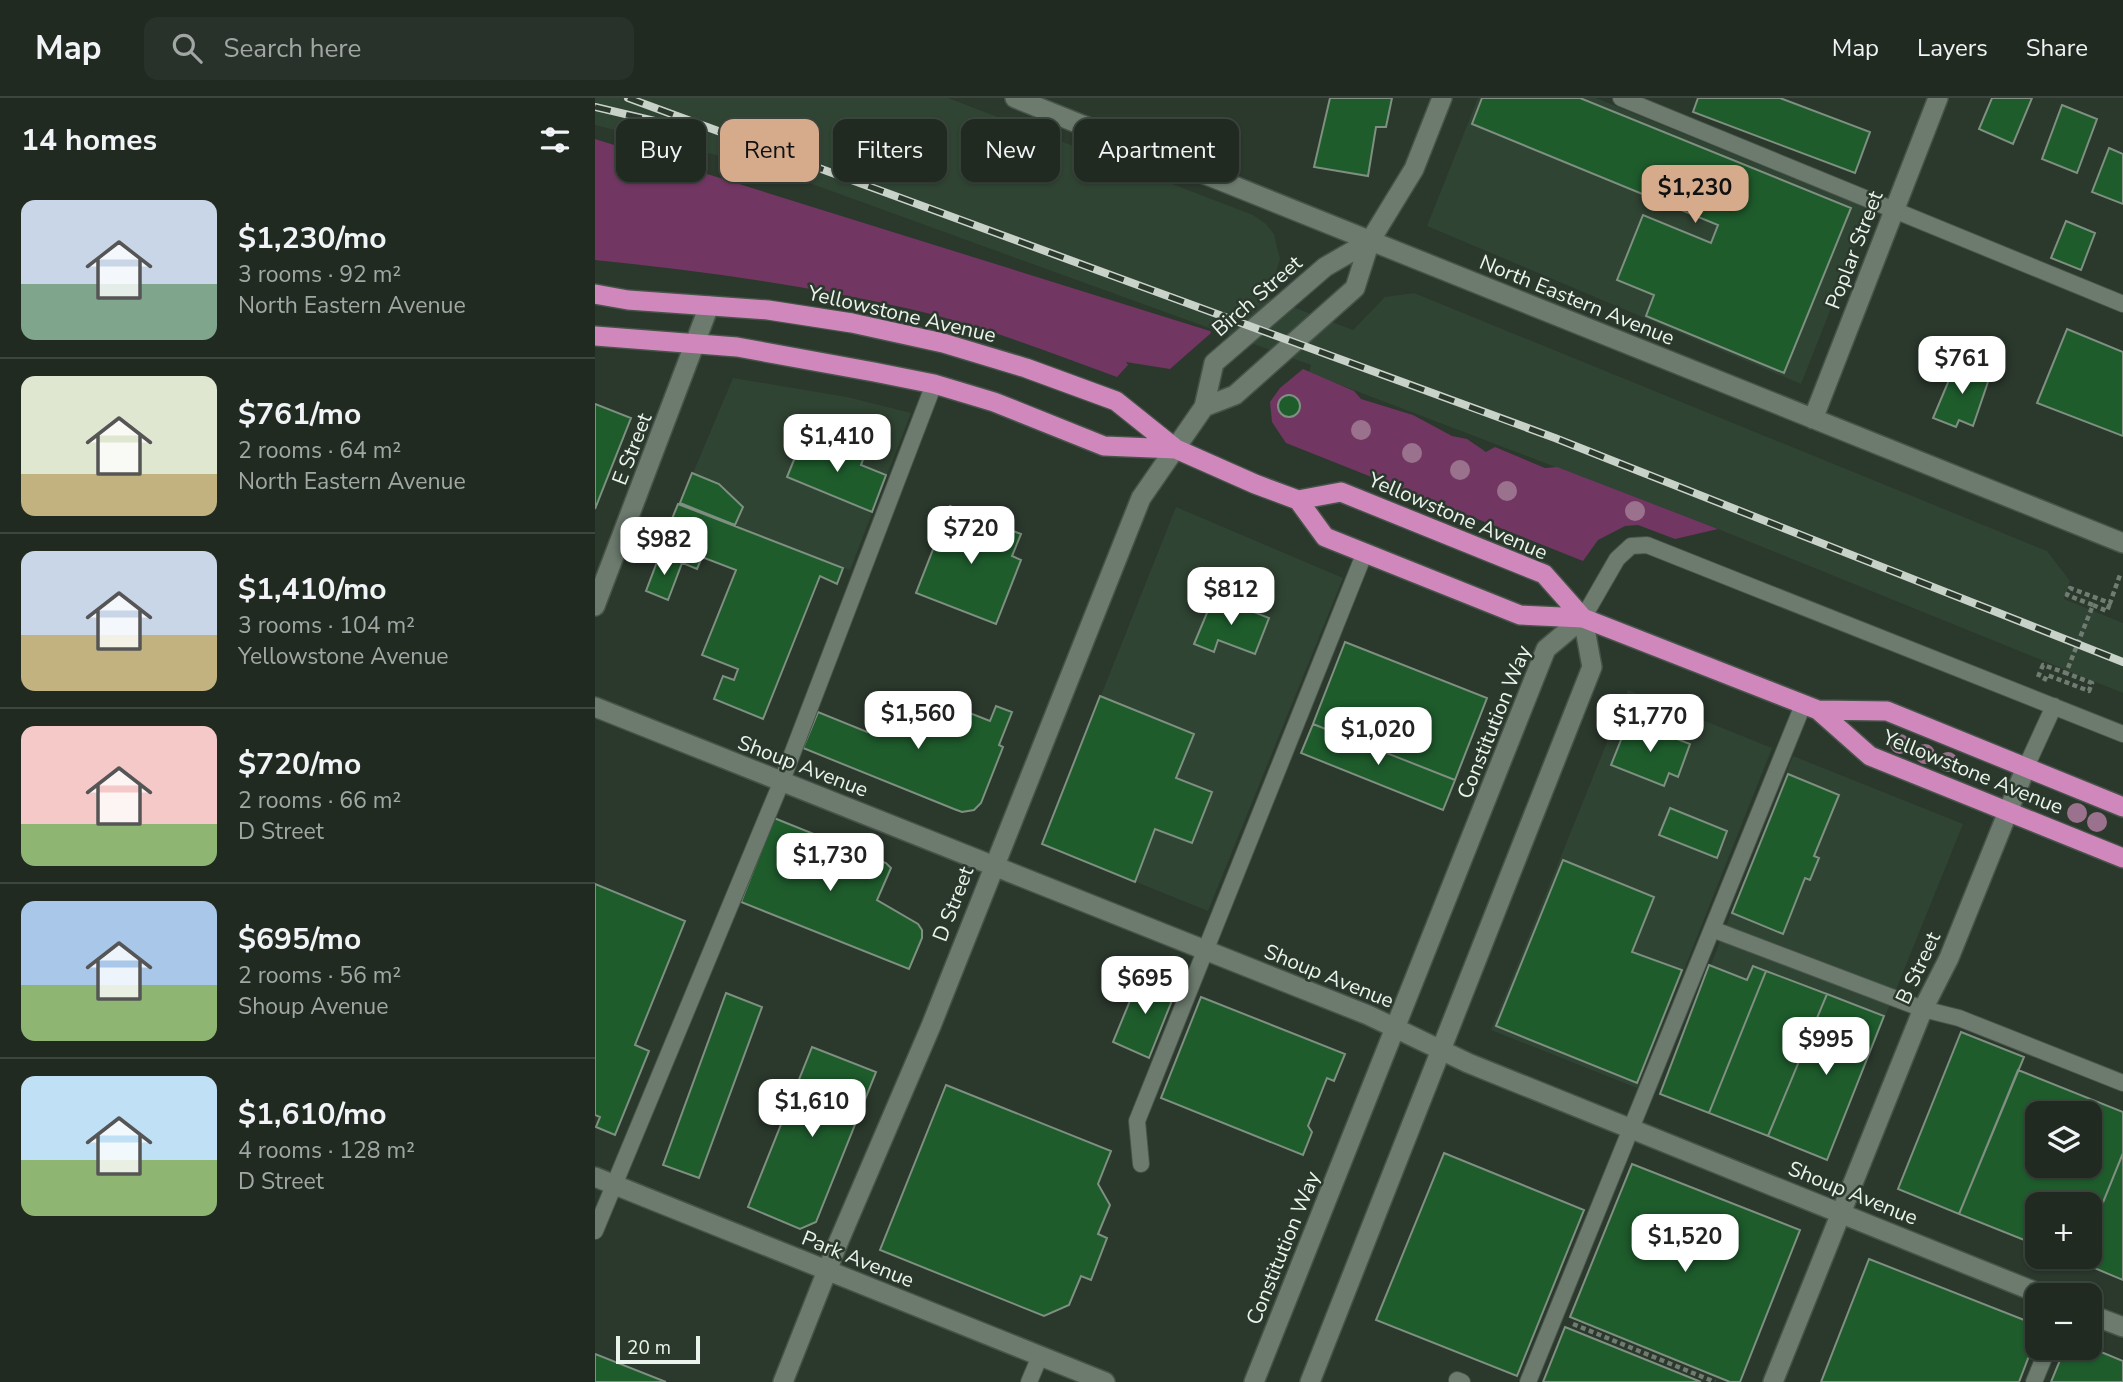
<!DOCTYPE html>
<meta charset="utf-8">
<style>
body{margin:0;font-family:"Nunito Sans",sans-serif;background:#28322a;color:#f1f3f6;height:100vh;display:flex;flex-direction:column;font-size:26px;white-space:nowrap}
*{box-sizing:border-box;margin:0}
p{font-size:23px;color:#a2a7a5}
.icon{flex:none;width:38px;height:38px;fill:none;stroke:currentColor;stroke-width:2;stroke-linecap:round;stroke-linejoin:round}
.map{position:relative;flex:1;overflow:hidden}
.drawer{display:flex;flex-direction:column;background:#202a21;width:595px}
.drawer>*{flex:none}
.top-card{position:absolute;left:21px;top:21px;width:665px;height:63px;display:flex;gap:14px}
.fabs{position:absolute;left:1430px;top:1003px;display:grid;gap:14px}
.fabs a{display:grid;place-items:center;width:77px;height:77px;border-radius:14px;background:#202a21;box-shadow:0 2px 5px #0004,0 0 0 2px #3d463f;font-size:35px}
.scale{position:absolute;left:21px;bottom:18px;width:84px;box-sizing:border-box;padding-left:7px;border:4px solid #ebf4ec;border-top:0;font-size:19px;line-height:24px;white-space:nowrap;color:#ebf4ec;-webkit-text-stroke:5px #2b382c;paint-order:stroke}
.price{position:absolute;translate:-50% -60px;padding:0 16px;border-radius:14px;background:#fff;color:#222;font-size:23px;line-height:46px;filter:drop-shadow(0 2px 4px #0008)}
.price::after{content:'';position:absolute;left:50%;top:42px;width:21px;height:16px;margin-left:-10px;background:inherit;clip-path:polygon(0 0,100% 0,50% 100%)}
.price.active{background:#d6ab8b;color:#111}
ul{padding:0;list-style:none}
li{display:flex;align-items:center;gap:21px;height:175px;padding:0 21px}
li+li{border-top:2px solid #3d463f}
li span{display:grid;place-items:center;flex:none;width:196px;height:140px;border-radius:14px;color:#555}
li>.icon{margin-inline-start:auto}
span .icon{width:84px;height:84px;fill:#fffc;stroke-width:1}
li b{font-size:30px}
h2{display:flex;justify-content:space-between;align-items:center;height:84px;padding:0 21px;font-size:30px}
.tag{padding:0 24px;border-radius:14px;background:#202a21;box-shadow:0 2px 5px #0004,0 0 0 2px #3d463f;font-size:24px;line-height:63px}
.tag.active{background:#d6ab8b;color:#111}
header{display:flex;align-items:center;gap:42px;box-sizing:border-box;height:98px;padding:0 35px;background:#202a21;border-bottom:2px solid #3d463f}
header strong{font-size:33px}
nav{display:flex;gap:38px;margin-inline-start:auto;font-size:24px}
.search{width:490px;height:63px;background:#28322a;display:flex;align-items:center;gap:18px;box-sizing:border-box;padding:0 24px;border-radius:14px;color:#a2a7a5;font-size:26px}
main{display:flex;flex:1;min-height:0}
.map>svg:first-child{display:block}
</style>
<header>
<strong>Map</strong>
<div class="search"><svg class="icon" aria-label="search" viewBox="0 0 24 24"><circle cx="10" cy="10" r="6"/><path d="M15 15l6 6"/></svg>Search here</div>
<nav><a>Map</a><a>Layers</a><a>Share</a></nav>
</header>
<main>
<section class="drawer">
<h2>14 homes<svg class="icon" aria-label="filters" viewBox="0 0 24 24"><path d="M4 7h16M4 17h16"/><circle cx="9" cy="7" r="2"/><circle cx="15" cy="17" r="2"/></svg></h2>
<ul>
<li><span style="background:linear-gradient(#c9d6e8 60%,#7fa58c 0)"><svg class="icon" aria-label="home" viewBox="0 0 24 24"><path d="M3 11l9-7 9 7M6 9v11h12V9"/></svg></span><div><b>$1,230/mo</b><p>3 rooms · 92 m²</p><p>North Eastern Avenue</p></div></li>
<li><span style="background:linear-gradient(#dfe7d0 70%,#c2b280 0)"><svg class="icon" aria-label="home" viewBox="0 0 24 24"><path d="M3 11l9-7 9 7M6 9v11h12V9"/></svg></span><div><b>$761/mo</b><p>2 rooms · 64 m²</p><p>North Eastern Avenue</p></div></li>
<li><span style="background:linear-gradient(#c9d6e8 60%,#c2b280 0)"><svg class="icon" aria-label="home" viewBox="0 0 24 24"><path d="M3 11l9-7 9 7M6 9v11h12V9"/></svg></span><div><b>$1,410/mo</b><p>3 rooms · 104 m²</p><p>Yellowstone Avenue</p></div></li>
<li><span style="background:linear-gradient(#f6c9c9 70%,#8fb573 0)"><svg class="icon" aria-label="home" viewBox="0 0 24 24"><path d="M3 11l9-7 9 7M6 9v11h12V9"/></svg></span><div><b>$720/mo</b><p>2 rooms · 66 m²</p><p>D Street</p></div></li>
<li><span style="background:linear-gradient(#a9c7e8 60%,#8fb573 0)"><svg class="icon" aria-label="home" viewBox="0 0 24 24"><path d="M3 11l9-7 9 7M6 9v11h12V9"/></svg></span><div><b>$695/mo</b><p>2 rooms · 56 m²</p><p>Shoup Avenue</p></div></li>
<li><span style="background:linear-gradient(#bfe0f5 60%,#8fb573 0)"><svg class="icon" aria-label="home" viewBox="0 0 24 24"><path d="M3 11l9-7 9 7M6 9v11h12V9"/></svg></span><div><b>$1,610/mo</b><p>4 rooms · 128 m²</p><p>D Street</p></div></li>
</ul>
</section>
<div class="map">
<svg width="1528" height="1284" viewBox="0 0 1528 1284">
<rect width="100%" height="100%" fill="#2b382c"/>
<path fill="#304433" d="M 0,0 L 353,0 L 658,117 L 671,126 L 679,136 L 685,161 L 679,180 L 664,196 L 758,232 L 790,199 L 819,195 L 1452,453 L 1475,483 L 1469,501 L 1528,525 L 1528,595 L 1123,431 L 714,275 L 716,267 L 173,70 L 0,27 Z
M 883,0 L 1001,0 L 1275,112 L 1206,286 L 832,128 Z
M 138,280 L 252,299 L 316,315 L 255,472 L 85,406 Z
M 581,409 L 748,480 L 613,813 L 447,746 Z
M 1033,592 L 1177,650 L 1042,990 L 896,932 Z
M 1198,658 L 1368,726 L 1232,1062 L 1065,996 Z"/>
<path fill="#713762" d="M 0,41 L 615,233 L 616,235 L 575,271 L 531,264 L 533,267 L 522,279 C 454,254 385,227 315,211 C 212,187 105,173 0,162 Z
M 708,271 L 759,293 L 766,301 L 818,317 L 857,338 L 872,341 L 891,354 L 900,349 L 950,370 L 962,369 L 1123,431 L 1080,441 L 1043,427 L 1030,428 L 1003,442 L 988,463 L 691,345 L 677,324 L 675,304 L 685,290 Z"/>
<path fill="#1e5c2c" stroke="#7f8f81" stroke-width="2" fill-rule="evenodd" d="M 735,0 L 797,0 L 791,29 L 781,29 L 773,78 L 719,69 Z
M 887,0 L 985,0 L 1256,110 L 1189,275 L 1051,218 L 1059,197 L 1022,182 L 1048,117 L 1116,145 L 1123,127 L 877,26 Z
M 1103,0 L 1185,0 L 1275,34 L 1260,75 L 1098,14 Z
M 1397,0 L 1437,0 L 1418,46 L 1384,31 Z
M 1467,7 L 1502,21 L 1482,75 L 1447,61 Z
M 1514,50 L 1528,56 L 1528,106 L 1497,94 Z
M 1471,123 L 1500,135 L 1486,172 L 1456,160 Z
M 1472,231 L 1528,254 L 1528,338 L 1442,305 Z
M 1362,263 L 1395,278 L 1378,328 L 1364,322 L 1361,329 L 1338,320 Z
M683 308a11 11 0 1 1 22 0a11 11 0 1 1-22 0Z
M 0,306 L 36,320 L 0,411 Z
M 207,342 L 228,352 L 232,344 L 269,359 L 266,367 L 291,377 L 277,414 L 192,379 Z
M 97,375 L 124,386 L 148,409 L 140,427 L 85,405 Z
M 83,406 L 248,470 L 242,486 L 225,478 L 168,621 L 119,601 L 128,578 L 139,582 L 143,571 L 107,557 L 141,472 L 107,459 L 102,471 L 63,455 Z
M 355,408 L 426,436 L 417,458 L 426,462 L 401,526 L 321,495 Z
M 65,456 L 87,465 L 73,502 L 51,493 Z
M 619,498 L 674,520 L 660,556 L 623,542 L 619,554 L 599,546 Z
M 750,544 L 892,600 L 860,682 L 718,626 Z
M 285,598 L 355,626 L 362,610 L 395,623 L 401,608 L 417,614 L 404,647 L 408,649 L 386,705 L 379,712 L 367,714 L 359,711 L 208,650 L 223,614 L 272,634 Z
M 505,598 L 599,636 L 581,680 L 617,694 L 597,745 L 560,731 L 540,784 L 447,746 Z
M 1034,622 L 1095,646 L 1083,679 L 1074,675 L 1069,688 L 1016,667 Z
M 718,626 L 860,682 L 848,712 L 706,655 Z
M 1193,676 L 1244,697 L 1219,758 L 1224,760 L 1215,782 L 1210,780 L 1188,836 L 1137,815 Z
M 1075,710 L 1132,733 L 1122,760 L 1064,737 Z
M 179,720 L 291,765 L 296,770 L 282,802 L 323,826 L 327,832 L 327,840 L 314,871 L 146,804 Z
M 968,762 L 1059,799 L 1037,854 L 1087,872 L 1042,985 L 901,928 Z
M 0,786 L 90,823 L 40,947 L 54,953 L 20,1037 L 1,1029 L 5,1019 L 0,1017 Z
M 1114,867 L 1152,882 L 1158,868 L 1171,873 L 1114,1015 L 1065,996 Z
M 1171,873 L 1232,896 L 1173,1038 L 1114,1015 Z
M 546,876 L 582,890 L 554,960 L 518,944 Z
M 131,895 L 167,909 L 104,1080 L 68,1067 Z
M 1232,896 L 1289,918 L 1232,1062 L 1173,1038 Z
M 606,899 L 750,956 L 739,983 L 732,980 L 713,1028 L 717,1034 L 708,1057 L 566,1000 Z
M 1366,934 L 1429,959 L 1364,1116 L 1303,1091 Z
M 217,949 L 281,974 L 221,1124 L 205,1131 L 153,1109 Z
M 1423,972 L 1528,1014 L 1528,1055 L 1494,1139 L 1494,1106 L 1442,1106 L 1442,1147 L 1364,1116 ZM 1442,1015 L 1494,1015 L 1494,1068 L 1442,1068 Z
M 351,987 L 516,1053 L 503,1086 L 515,1107 L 503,1136 L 512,1140 L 496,1182 L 486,1178 L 474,1207 L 449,1218 L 285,1152 Z
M 849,1055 L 989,1112 L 922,1278 L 781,1222 Z
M 1528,1055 L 1528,1182 L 1485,1164 L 1487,1158 L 1494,1158 L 1494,1139 Z
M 1037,1066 L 1205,1132 L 1145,1284 L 1135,1284 L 975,1219 Z
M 1274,1161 L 1442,1227 L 1442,1237 L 1424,1284 L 1226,1284 Z
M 970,1229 L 1106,1284 L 948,1284 Z
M 1494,1249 L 1528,1263 L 1528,1284 L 1456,1284 L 1470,1250 Z
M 0,1256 L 71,1284 L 0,1284 Z"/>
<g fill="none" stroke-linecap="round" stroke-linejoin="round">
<defs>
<path id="service" d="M 1026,0 L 1528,206
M 988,520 L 1022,461 L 1036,448 L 1052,447 L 1528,636
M 1431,669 L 1459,608
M 1117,831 L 1328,911 L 1364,920 L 1528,985
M 546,1066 L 542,1023 L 770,454
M 0,1133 L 186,685 L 339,286
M 862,1282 L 867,1284
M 434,1284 L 445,1258
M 933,1284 L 1208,607
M 1439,1284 L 1453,1250"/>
<path id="minor" d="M 420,0 L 1528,445
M 1218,321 L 1343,0
M 0,609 L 773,917 L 873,965 L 1448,1197
M 1494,1216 L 1528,1229
M 659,1284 L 951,551 L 988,520 L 997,569 L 715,1284
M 1178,1284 L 1328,911 L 1354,860 L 1431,669"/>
<path id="tertiary" d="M 609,309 L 640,297 L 760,190 L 775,143 L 819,71 L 847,0
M 0,508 L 114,208
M 0,1079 L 510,1284
M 188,1284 L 243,1145 L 336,928 L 546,400 L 609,309 L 619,265 L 730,169 L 775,143"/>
<path id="trunk" d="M 0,196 L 33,202 L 173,212 L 257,225 L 348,245 L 431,270 L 521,303 L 581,351 L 660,386 L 703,402 L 746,394 L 949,476 L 988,520
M 0,238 L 142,249 L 279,274 L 339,286 L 399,304 L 509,348 L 581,351
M 703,402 L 730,439 L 925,517 L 988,520 L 1223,612 L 1275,658 L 1528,760
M 1223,612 L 1292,613 L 1528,709"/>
</defs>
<use href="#service" stroke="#475349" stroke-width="18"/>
<use href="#minor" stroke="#475349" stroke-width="22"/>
<use href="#tertiary" stroke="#475349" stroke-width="22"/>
<use href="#trunk" stroke="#475349" stroke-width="22"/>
<path stroke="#707c71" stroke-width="4.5" stroke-dasharray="5 3.5" stroke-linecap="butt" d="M 1498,507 L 1512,513 L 1515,505
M 1443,579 L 1448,567 L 1471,575
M 1449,583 L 1452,577 L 1494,593 L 1497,585 L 1471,575 L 1498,507 L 1472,497 L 1475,490 L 1515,505 L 1525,477
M 978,1226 L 1120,1284"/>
<use href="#service" stroke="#6c7b6e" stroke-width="16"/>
<use href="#minor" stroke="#6c7b6e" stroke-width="19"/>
<use href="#tertiary" stroke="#6c7b6e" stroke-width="19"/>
<use href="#trunk" stroke="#d088bc" stroke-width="19"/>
<defs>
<path id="rail" d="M 33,0 L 960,340 L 1528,564
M 0,9 L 85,29"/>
</defs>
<use href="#rail" stroke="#c8d2c9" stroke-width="8"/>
<use href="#rail" stroke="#2b382c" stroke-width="5" stroke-dasharray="16" stroke-linecap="butt"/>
</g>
<g fill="#9a728d">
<circle cx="766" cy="332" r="10"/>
<circle cx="817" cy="355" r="10"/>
<circle cx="865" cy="372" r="10"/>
<circle cx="912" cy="393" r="10"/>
<circle cx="1040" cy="413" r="10"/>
<circle cx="1305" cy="646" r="10"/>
<circle cx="1330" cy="656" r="10"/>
<circle cx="1353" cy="664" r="10"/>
<circle cx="1482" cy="715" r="10"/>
<circle cx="1502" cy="724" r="10"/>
</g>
<g text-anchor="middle" stroke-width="5" stroke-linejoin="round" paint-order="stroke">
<g font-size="21" fill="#ebf4ec" stroke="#2b382c">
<text transform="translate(1259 152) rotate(-69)" y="7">Poplar Street</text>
<text transform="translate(662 198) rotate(-41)" y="7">Birch Street</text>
<text transform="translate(982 202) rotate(22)" y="7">North Eastern Avenue</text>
<text transform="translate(307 216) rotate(13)" y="7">Yellowstone Avenue</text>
<text transform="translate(37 351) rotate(-69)" y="7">E Street</text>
<text transform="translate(863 418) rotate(23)" y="7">Yellowstone Avenue</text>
<text transform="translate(899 624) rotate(-68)" y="7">Constitution Way</text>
<text transform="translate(208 668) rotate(21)" y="7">Shoup Avenue</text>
<text transform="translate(1378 674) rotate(22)" y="7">Yellowstone Avenue</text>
<text transform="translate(358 806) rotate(-69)" y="7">D Street</text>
<text transform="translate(1323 870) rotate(-65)" y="7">B Street</text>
<text transform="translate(734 878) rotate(22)" y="7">Shoup Avenue</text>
<text transform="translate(1258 1095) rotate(22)" y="7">Shoup Avenue</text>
<text transform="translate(688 1150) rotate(-68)" y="7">Constitution Way</text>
<text transform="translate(263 1161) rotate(22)" y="7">Park Avenue</text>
</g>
</g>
</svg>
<div class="fabs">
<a><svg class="icon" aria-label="layers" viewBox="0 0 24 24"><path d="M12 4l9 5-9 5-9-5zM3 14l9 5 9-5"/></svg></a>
<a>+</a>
<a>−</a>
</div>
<div class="scale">20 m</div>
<b class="price active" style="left:1100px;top:127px">$1,230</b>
<b class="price" style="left:1367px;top:298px">$761</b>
<b class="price" style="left:242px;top:376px">$1,410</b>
<b class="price" style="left:376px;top:468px">$720</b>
<b class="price" style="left:69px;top:479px">$982</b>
<b class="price" style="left:636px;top:529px">$812</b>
<b class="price" style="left:323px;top:653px">$1,560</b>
<b class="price" style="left:1055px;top:656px">$1,770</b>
<b class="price" style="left:783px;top:669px">$1,020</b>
<b class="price" style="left:235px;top:795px">$1,730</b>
<b class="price" style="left:550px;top:918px">$695</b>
<b class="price" style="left:1231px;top:979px">$995</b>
<b class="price" style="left:217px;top:1041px">$1,610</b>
<b class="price" style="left:1090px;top:1176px">$1,520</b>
<div class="top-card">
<a class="tag">Buy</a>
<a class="tag active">Rent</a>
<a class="tag">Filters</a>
<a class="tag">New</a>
<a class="tag">Apartment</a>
</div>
</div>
</main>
